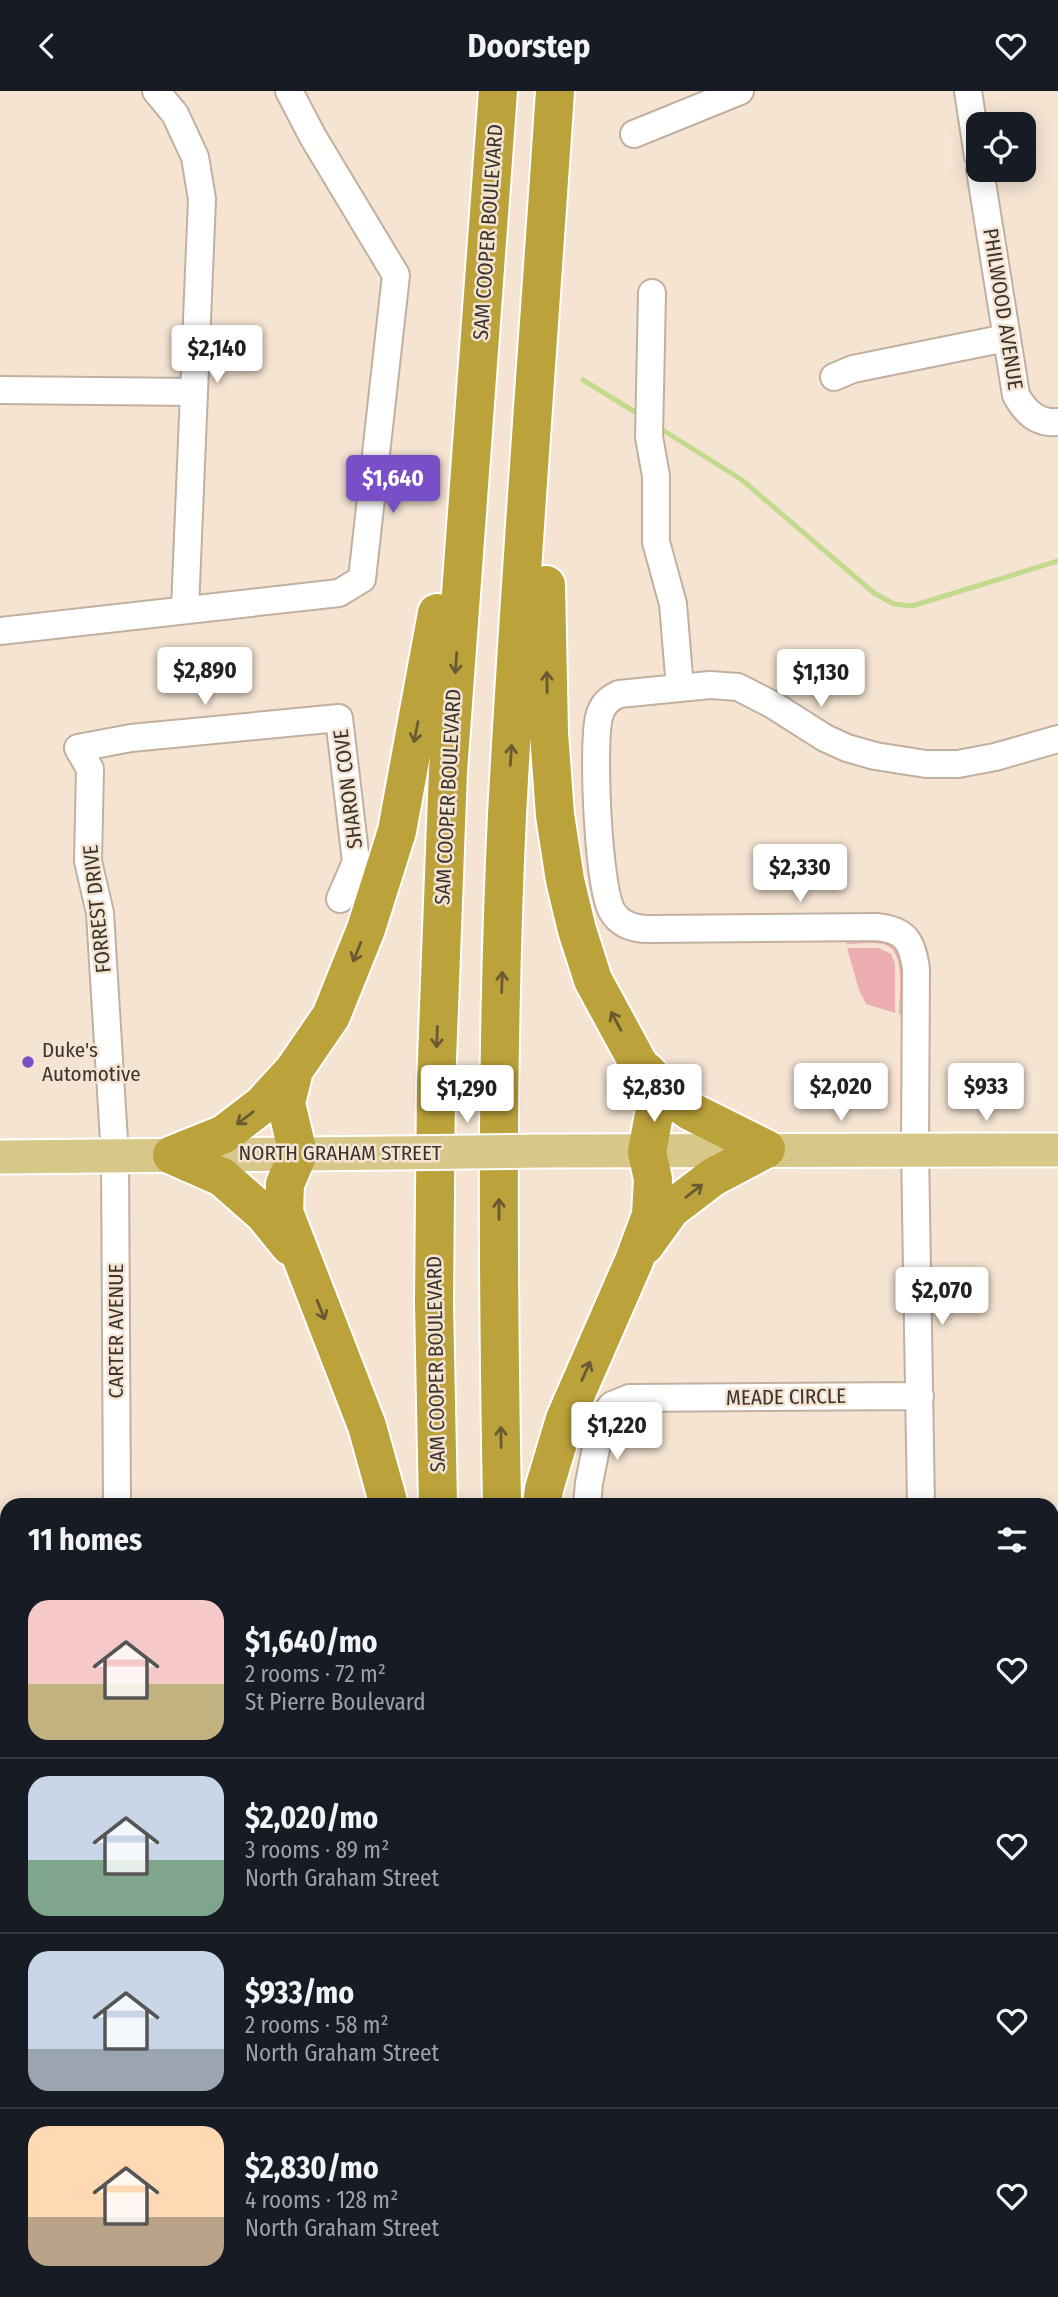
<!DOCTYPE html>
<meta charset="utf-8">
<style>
body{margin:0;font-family:"Fira Sans Condensed",sans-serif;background:#20242c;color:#f1f3f6;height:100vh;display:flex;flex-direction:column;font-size:26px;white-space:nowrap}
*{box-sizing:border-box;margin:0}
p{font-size:23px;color:#9ea1a6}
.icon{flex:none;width:38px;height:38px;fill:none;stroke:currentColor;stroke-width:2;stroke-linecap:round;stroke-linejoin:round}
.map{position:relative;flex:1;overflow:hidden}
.details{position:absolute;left:0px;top:1407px;width:1059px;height:800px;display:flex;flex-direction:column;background:#171b24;border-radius:21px 21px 0 0;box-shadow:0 4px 18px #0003}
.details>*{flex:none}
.controls{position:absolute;left:966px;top:21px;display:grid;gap:14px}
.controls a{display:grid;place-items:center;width:70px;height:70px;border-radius:14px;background:#171b24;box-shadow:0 4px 18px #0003;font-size:35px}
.price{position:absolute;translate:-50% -60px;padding:0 16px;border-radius:7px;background:#fff;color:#222;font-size:23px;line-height:46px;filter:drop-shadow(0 2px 4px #0008)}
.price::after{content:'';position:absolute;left:50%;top:42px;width:21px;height:16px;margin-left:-10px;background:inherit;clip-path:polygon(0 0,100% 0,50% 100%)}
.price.selected{background:#794fc7;color:#fff}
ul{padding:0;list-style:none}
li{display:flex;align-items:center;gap:21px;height:175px;padding:0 28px}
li+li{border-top:2px solid #363941}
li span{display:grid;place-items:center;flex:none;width:196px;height:140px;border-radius:21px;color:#555}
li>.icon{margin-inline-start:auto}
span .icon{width:84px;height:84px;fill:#fffc;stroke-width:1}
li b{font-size:30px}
h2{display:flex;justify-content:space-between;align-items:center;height:84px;padding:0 28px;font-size:30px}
header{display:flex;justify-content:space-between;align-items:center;height:91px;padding:0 28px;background:#171b24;font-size:32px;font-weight:700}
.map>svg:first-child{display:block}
</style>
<header><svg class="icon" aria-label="back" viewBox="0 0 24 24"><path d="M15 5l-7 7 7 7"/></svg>Doorstep<svg class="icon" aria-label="heart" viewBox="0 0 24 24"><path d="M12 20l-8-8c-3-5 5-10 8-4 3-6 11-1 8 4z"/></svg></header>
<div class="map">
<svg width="1058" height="2206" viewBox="0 0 1058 2206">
<rect width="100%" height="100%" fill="#f5e4d2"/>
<path fill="#edaeb1" d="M 846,850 C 859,850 878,846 890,852 C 909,861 903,905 903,924 L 899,923 C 899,905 906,862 886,854 C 875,850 859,853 847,853 Z
M 847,857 L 879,857 L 891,863 L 895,872 L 895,922 L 866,913 L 859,899 Z"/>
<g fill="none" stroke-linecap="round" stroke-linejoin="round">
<path stroke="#c3d98b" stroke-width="5" d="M 583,289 L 640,324
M 658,336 L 742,389 L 874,502 L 894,513 L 912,515 L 1058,470"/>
<defs>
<path id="minor" d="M 156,0 L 175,23 L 195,66 L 202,108 L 194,301
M 968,0 L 978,65
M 634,43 L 740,0
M 980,79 L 1016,304 C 1025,321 1038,333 1058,331
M 652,202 L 649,346 L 656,385 L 656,451 L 673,513 L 680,597
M 834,286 L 853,278 L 1006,247
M 0,299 L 194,301 L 185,518
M 0,540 L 339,502 L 362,488 L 396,184 L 313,46 L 289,0
M 117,1414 L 115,1066 L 100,822 L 88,770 L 90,678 L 78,657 L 131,647 L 339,627 L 356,771 L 340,808
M 587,1414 L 589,1392 L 602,1327 L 612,1314 L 629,1307 L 920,1305
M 921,1414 L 915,1059 L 916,878 C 912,850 906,839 876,836 L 649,838 C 634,838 620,834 612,820 C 598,796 592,655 599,626 C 602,614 608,608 619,603 L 710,594 L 738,596 L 773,614 L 825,647 L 847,657 L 875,665 L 926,673 L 958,673 L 995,666 L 1058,648
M 1052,1877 L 1058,1877
M 0,1957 L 7,1958
M 0,2018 L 7,2018
M 1052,2111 L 1058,2111
M 363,2200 L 363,2206
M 1033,2200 L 1033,2206
M 51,2206 L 53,2200"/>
<path id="major" d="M 542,1060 L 1058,1059
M 0,1066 L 391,1062"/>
<path id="highway" d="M 294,979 L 286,1012 L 298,1063 L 285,1093 L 284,1121 L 367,1335 L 389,1414
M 646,980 L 670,1006 L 690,1020 L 766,1058
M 172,1064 L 224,1043 L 262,1014 L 294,979 L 331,925 L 366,838 L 397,740 L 437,522
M 172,1064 L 222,1086 L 264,1123 L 290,1155
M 645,1154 L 671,1118 L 713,1086 L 766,1058
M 438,1414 L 434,1212 L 436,995 L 448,680 L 498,0
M 502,1414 C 498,1184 496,954 507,724 C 520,483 539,241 555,0
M 542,1414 L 544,1398 L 565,1328 L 634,1170 L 651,1124 L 653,1088 L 647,1061 L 656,1013 L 655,998 L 637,970 L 593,889 L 577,839 L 565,789 L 555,724 L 549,642 L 546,494
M 451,2200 L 452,2206
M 519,2200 L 519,2206"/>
</defs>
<use href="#minor" stroke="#c1b0a0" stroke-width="30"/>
<use href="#major" stroke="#fff" stroke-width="37"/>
<use href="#highway" stroke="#fff" stroke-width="42"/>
<use href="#minor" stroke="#fff" stroke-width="26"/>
<use href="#major" stroke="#d7c789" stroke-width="33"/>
<use href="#highway" stroke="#bca23b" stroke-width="38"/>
<defs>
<path id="major-bridge" d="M 391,1062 L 542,1060"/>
</defs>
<use href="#major-bridge" stroke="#fff" stroke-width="37" stroke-linecap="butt"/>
<use href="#major-bridge" stroke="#d7c789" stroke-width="33"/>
</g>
<defs><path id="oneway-shaft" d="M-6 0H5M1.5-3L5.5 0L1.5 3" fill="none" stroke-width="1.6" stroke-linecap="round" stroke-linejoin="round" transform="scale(1.75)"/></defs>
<g stroke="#685a32">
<use href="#oneway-shaft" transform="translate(456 572) rotate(94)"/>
<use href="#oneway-shaft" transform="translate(547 591) rotate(-91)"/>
<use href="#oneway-shaft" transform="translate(416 641) rotate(101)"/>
<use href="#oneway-shaft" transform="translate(511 664) rotate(-86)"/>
<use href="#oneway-shaft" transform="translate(357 861) rotate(112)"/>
<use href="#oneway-shaft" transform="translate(502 891) rotate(-88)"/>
<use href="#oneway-shaft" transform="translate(616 930) rotate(-118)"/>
<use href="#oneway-shaft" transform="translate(437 946) rotate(92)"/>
<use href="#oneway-shaft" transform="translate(245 1027) rotate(143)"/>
<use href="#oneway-shaft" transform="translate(694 1100) rotate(-38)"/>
<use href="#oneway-shaft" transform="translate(499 1118) rotate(-90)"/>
<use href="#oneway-shaft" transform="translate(321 1219) rotate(68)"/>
<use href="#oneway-shaft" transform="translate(586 1280) rotate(-66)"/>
<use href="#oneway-shaft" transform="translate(501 1346) rotate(-91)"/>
</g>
<circle fill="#794fc7" stroke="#f5e4d2" stroke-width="2.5" cx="28" cy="971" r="7"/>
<g text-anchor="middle" stroke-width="5" stroke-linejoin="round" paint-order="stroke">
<g font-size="21" fill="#3b342d" stroke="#f5e4d2">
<text transform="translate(488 141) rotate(-86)" y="7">SAM COOPER BOULEVARD</text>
<text transform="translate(1003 218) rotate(81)" y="7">PHILWOOD AVENUE</text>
<text transform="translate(348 698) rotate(-97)" y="7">SHARON COVE</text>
<text transform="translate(448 706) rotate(-87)" y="7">SAM COOPER BOULEVARD</text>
<text transform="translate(97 818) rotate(-96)" y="7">FORREST DRIVE</text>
<text x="340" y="1069">NORTH GRAHAM STREET</text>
<text transform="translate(116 1240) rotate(-90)" y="7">CARTER AVENUE</text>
<text transform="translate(436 1273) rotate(-91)" y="7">SAM COOPER BOULEVARD</text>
<text transform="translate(786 1306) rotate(-1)" y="7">MEADE CIRCLE</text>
</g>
<g font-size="21" fill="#3b342d" stroke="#f5e4d2" text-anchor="start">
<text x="42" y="966">Duke's<tspan x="42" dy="24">Automotive</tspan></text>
</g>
</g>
</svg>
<div class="controls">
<a><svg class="icon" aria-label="locate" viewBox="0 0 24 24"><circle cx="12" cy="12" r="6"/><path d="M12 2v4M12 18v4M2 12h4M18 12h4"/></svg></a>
</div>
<b class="price" style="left:217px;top:294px">$2,140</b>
<b class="price selected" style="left:393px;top:424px">$1,640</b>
<b class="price" style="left:205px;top:616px">$2,890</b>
<b class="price" style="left:821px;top:618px">$1,130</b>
<b class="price" style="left:800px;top:813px">$2,330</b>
<b class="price" style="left:841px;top:1032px">$2,020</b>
<b class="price" style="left:986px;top:1032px">$933</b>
<b class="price" style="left:654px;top:1033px">$2,830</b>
<b class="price" style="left:467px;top:1034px">$1,290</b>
<b class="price" style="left:942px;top:1236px">$2,070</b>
<b class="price" style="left:617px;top:1371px">$1,220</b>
<section class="details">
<h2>11 homes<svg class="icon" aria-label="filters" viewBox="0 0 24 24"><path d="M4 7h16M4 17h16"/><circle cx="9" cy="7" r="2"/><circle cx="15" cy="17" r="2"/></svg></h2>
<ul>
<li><span style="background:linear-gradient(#f6c9c9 60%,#c2b280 0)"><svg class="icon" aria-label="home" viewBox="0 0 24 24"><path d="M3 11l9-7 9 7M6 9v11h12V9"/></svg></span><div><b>$1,640/mo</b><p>2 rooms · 72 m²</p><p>St Pierre Boulevard</p></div><svg class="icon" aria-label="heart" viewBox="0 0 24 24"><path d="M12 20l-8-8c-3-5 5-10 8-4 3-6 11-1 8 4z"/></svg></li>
<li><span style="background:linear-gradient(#c9d6e8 60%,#7fa58c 0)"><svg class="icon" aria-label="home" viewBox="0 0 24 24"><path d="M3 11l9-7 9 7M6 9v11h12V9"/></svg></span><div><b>$2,020/mo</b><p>3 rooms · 89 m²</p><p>North Graham Street</p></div><svg class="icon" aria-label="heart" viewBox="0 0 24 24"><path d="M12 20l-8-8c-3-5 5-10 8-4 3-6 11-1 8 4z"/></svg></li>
<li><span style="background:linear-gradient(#c9d6e8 70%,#9aa5b1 0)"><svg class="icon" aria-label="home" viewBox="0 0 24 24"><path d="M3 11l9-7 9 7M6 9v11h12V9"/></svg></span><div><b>$933/mo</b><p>2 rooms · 58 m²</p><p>North Graham Street</p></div><svg class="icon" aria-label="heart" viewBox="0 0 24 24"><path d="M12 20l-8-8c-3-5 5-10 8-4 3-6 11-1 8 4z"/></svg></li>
<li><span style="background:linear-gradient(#ffd9b3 65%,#b9a48a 0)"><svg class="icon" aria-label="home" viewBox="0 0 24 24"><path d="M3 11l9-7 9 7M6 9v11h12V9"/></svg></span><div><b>$2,830/mo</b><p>4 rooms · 128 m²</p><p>North Graham Street</p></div><svg class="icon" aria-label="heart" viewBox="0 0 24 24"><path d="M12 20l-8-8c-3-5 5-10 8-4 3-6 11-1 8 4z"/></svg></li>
</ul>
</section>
</div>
